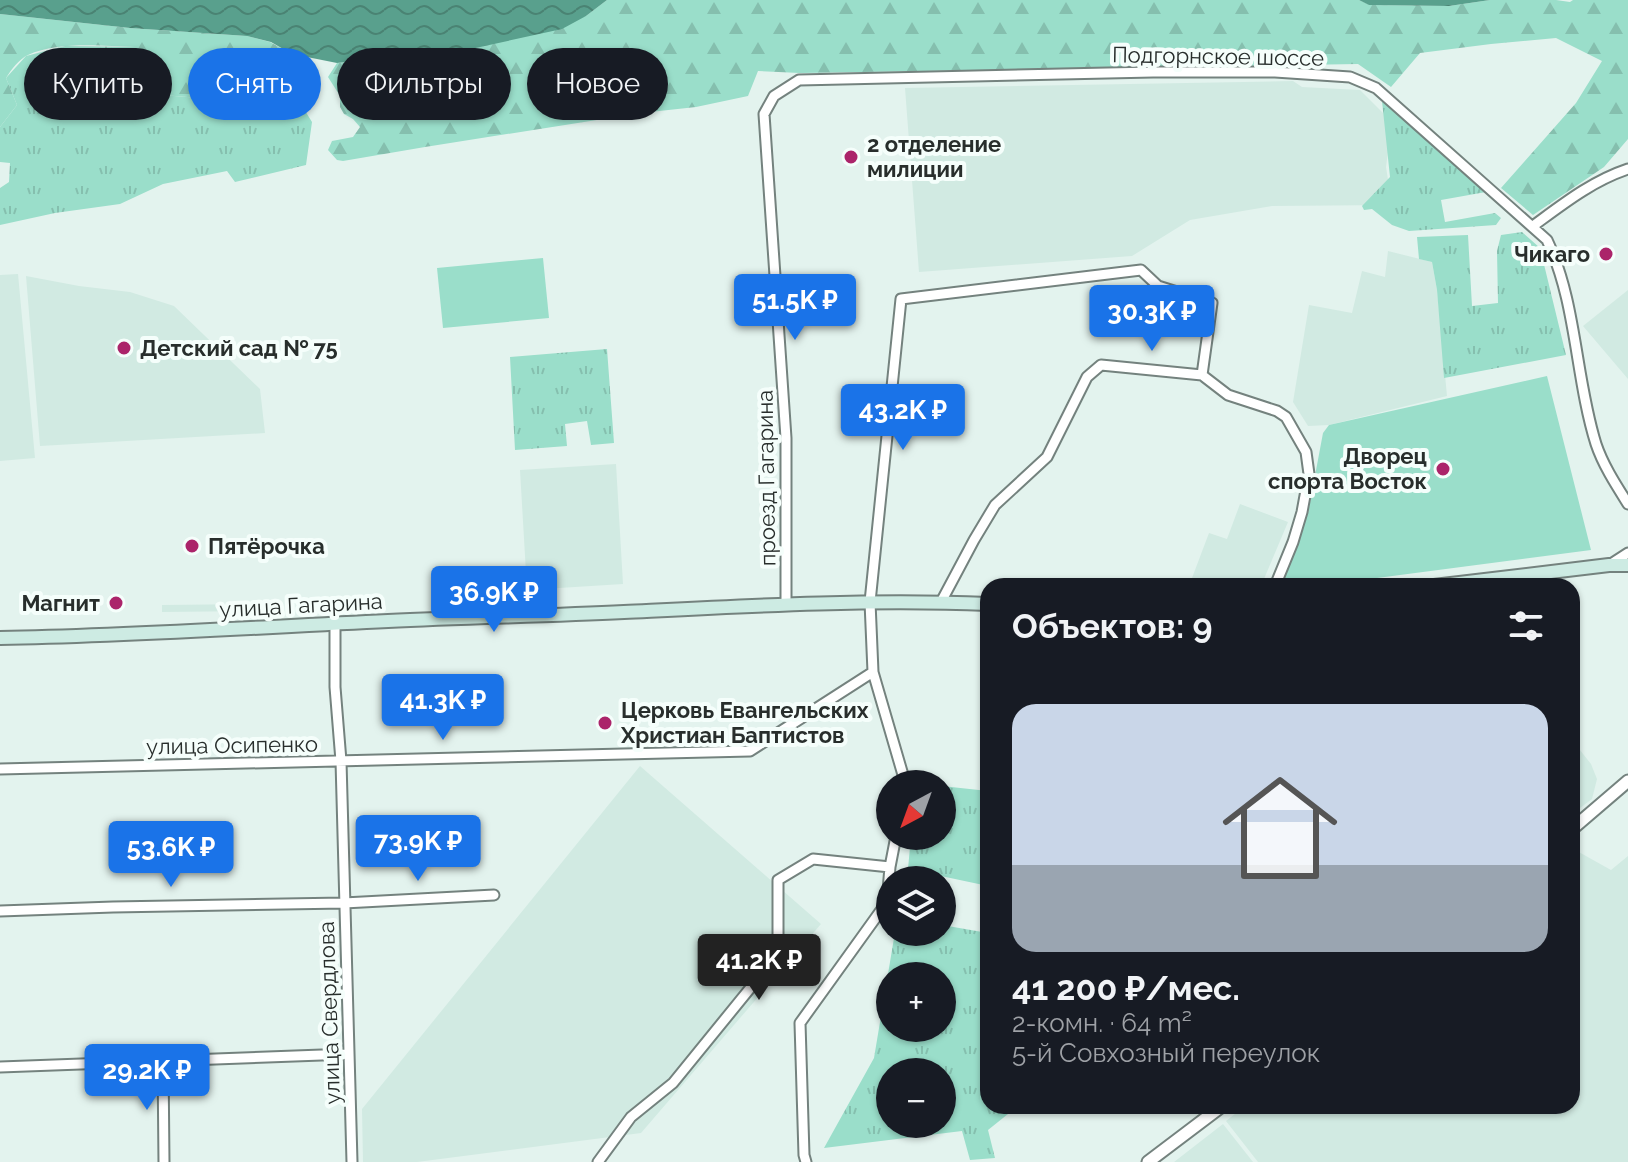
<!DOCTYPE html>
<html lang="ru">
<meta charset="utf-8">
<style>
body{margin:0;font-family:Raleway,sans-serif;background:#20242c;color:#f1f3f6;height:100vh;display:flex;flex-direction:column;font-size:30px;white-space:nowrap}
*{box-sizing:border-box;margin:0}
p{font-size:26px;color:#9ea1a6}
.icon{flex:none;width:44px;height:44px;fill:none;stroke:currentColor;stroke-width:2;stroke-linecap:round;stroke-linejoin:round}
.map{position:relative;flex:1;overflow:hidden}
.panel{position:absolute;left:980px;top:578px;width:600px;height:536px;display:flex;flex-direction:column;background:#171b24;border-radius:24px;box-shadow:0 2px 6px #0004}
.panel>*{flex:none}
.banner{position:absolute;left:24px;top:48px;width:760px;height:72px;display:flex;gap:16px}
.needle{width:52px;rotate:221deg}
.buttons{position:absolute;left:876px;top:770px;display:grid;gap:16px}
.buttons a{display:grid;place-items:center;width:80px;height:80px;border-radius:50%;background:#171b24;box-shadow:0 2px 6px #0004;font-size:40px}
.price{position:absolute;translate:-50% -68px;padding:0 18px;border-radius:8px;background:#1a73e8;color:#fff;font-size:26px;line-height:52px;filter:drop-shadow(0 2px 4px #0008)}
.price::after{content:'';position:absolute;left:50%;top:48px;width:24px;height:18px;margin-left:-12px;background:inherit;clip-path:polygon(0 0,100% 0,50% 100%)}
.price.active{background:#222;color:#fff}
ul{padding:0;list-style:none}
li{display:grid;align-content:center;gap:16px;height:424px;padding:0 32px}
li span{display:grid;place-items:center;height:248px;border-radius:24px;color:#555}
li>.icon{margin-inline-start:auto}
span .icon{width:144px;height:144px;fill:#fffc;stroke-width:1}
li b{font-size:34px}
h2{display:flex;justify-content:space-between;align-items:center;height:96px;padding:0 32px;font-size:34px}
.pill{padding:0 28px;border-radius:36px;background:#171b24;box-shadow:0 2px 6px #0004;font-size:28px;line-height:72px}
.pill.active{background:#1a73e8;color:#fff}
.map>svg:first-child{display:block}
</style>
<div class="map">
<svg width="1628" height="1162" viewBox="0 0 1628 1162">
<defs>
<pattern id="grass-tufts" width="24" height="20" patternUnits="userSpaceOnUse" patternTransform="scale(2)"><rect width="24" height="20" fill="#9adeca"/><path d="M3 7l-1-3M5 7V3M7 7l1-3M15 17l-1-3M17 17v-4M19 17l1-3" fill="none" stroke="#85bfae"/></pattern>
<pattern id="forest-firs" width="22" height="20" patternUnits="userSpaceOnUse" patternTransform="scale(2)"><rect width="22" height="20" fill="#9adeca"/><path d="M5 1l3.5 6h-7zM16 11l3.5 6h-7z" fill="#85bfae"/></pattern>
<pattern id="water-waves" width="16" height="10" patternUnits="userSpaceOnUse" patternTransform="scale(2)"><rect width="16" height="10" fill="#59a08d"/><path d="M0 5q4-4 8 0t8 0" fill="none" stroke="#4a8373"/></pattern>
</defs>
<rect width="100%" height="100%" fill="#e3f3ee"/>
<path fill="#d1eae2" d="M 1293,81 L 1302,87 L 1360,90 L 1392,122 L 1386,167 L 1392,205 L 1272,206 L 1190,220 L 1132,256 L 919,272 L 905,88 Z
M 1388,251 L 1432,262 L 1437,290 L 1447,396 L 1329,425 L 1308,426 L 1293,402 L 1309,305 L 1352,313 L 1362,271 L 1385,277 Z
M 18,274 L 35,458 L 0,461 L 0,275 Z
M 26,276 L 79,286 L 130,292 L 174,306 L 260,389 L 265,433 L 40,446 Z
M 1628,290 L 1628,379 L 1583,326 Z
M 616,464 L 623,584 L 527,590 L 520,470 Z
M 1240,504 L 1288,522 L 1261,586 L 1212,586 L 1192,578 L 1209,533 L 1227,539 Z
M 263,604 L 263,611 L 162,612 L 162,605 Z
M 1572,740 L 1591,764 L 1597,779 L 1592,799 L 1572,814 Z
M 640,766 L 821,924 L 641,1133 L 417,1162 L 363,1162 L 362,1109 Z
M 1577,851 L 1611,870 L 1628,856 L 1628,1162 L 1258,1162 L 1226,1121 L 1245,1106 L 1572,1106 L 1572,855 Z
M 1223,1124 L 1253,1162 L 1174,1162 Z"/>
<path fill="url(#grass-tufts)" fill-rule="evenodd" d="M 65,46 L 136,47 L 162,95 L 225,100 L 249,71 C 270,69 293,64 307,83 L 299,101 L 312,122 L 306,165 L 235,182 L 227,171 L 163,184 L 120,204 L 55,213 L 0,225 L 0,188 L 9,182 L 10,163 L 0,162 L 0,127 L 17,105 L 6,78 L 26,56 Z
M 1382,101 L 1486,192 L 1441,200 L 1445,222 L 1495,213 L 1501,218 L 1496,225 L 1409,231 L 1392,225 L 1372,209 L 1364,210 L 1362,206 L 1390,177 Z
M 1522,232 L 1540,248 L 1566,355 L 1444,378 L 1437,290 L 1432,262 L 1419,259 L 1417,237 L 1468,235 L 1472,306 L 1498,303 L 1497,251 L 1501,235 Z
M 607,349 L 614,443 L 591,445 L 587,421 L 565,424 L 567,446 L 515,450 L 510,357 Z
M 942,786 L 988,791 L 988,886 L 908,869 L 911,836 L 942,836 Z
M 942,925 L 988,933 L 988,1106 L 1018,1106 L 988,1130 L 995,1158 L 970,1160 L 962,1131 L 824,1148 L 874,1058 L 895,932 L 942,932 ZM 942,976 L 942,1028 L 890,1028 L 890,976 ZM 942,1072 L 942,1124 L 890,1124 L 890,1072 Z"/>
<path fill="url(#forest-firs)" d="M 607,0 L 1359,0 L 1370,5 L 1449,6 L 1490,0 L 1556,0 L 1570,2 L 1573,0 L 1628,0 L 1628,139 L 1604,167 L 1533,215 L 1501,188 L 1576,103 L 1602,61 L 1556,38 L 1491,44 L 1420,53 L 1391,87 L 1358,64 L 800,73 L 758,71 L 748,96 L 696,107 L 641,113 L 425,147 L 343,161 L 337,160 L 328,150 L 332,141 L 353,137 L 360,127 L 353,119 L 344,114 L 340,107 L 340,96 L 328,77 L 337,63 L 361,60 L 586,16 Z
M 0,14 L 130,28 L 247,36 L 270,42 L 292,54 L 280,68 L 249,71 L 225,100 L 162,95 L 135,47 C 103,46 58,41 28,55 C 19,59 11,70 6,78 L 17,105 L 0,127 Z"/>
<path fill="#9adeca" d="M 543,258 L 549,318 L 443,328 L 437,268 Z
M 1547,376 L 1591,550 L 1316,586 L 1280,586 L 1308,513 L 1323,433 L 1329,425 Z"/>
<path fill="url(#water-waves)" d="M 0,0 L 607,0 L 586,16 L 562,29 L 434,57 L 361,60 L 337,63 L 292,54 L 271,42 L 247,36 L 130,28 L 0,14 Z
M 1359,0 L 1490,0 L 1449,6 L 1369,5 Z"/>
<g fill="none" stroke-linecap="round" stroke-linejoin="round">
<defs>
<path id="minor" d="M 1533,226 C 1563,204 1592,181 1628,169
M 1611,564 L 1628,553
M 941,602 L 974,540 L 995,505 L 1047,457 L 1087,377 L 1101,365 L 1202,375 L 1228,395 L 1277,411 L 1286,417 L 1306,452 L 1309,474 L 1302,512 L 1293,542 L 1275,586
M 786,605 L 786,438 L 764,114 L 774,96 L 799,80 L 1153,72 L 1275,72 L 1350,77 L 1376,88 L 1547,240 C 1577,303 1575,377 1596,444 C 1603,465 1616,485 1628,504
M 335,623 L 335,687 L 341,761 L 352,1162
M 0,769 L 750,751 L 873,672
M 903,784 L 903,775 L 873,672 L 870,602 L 901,299 L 1141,270 L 1158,286 L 1212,303 L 1202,375
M 0,911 L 113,907 L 344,903 L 494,895
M 163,1061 L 164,1162
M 0,1067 L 349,1054
M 598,1162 L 631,1117 L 673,1083 L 778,954 L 778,880 L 813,859 L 890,867
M 806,1162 L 804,1155 L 800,1023 L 887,902 L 890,867 L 896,836"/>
<path id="tertiary" d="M 1572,829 L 1628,781
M 1148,1162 L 1222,1106"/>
<path id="secondary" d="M 1434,586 L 1609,565 L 1628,565
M 0,638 C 129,636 259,627 388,621 C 467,617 545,616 624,612 C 745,606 867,599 988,604"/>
</defs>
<use href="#minor" stroke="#74827e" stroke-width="13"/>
<use href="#tertiary" stroke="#74827e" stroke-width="15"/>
<use href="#secondary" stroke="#74827e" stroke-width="16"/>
<use href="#minor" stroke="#fff" stroke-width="9"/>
<use href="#tertiary" stroke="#fff" stroke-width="11"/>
<use href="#secondary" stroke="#cdebe3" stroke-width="12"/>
</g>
<g fill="#ab246a" stroke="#f5fefb" stroke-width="3">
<circle cx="851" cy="157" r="8"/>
<circle cx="1606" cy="254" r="8"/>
<circle cx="124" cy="348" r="8"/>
<circle cx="1443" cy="469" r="8"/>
<circle cx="192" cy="546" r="8"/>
<circle cx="116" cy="603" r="8"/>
<circle cx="605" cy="723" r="8"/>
</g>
<g text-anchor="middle" stroke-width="8" stroke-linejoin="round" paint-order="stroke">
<g font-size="22" fill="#282e2c" stroke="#f5fefb">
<text transform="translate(1218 56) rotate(1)" y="8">Подгорнское шоссе</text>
<text transform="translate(766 478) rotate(-91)" y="8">проезд Гагарина</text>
<text transform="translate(301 605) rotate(-3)" y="8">улица Гагарина</text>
<text transform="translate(232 745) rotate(-1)" y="8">улица Осипенко</text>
<text transform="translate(329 1013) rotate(-92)" y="8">улица Свердлова</text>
</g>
<g font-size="22" font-weight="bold" fill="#282e2c" stroke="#f5fefb" text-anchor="start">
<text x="867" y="152">2 отделение<tspan x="867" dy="25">милиции</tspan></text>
<text x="1590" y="262" text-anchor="end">Чикаго</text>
<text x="140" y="356">Детский сад № 75</text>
<text x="1427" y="464" text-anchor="end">Дворец<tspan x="1427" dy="25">спорта Восток</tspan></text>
<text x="208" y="554">Пятёрочка</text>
<text x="100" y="611" text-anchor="end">Магнит</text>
<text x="621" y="718">Церковь Евангельских<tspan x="621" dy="25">Христиан Баптистов</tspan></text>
</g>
</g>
</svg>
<div class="buttons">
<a><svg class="needle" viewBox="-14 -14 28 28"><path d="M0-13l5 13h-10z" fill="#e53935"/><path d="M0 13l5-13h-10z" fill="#9ea1a6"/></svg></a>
<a><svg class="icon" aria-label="layers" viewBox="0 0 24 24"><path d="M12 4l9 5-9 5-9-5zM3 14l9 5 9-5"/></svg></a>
<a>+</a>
<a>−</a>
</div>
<b class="price" style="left:795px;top:342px">51.5K ₽</b>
<b class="price" style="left:1152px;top:353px">30.3K ₽</b>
<b class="price" style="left:903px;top:452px">43.2K ₽</b>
<b class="price" style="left:494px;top:634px">36.9K ₽</b>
<b class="price" style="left:443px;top:742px">41.3K ₽</b>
<b class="price" style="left:418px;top:883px">73.9K ₽</b>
<b class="price" style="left:171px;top:889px">53.6K ₽</b>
<b class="price active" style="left:759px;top:1002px">41.2K ₽</b>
<b class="price" style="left:147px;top:1112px">29.2K ₽</b>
<div class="banner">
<a class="pill">Купить</a>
<a class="pill active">Снять</a>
<a class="pill">Фильтры</a>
<a class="pill">Новое</a>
</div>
<section class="panel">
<h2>Объектов: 9<svg class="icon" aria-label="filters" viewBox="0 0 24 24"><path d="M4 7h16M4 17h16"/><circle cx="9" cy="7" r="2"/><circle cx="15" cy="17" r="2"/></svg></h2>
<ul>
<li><span style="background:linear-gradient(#c9d6e8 65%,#9aa5b1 0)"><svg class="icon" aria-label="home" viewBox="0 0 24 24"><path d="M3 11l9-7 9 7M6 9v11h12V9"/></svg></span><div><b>41 200 ₽/мес.</b><p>2-комн. · 64 m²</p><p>5-й Совхозный переулок</p></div></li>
</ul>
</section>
</div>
